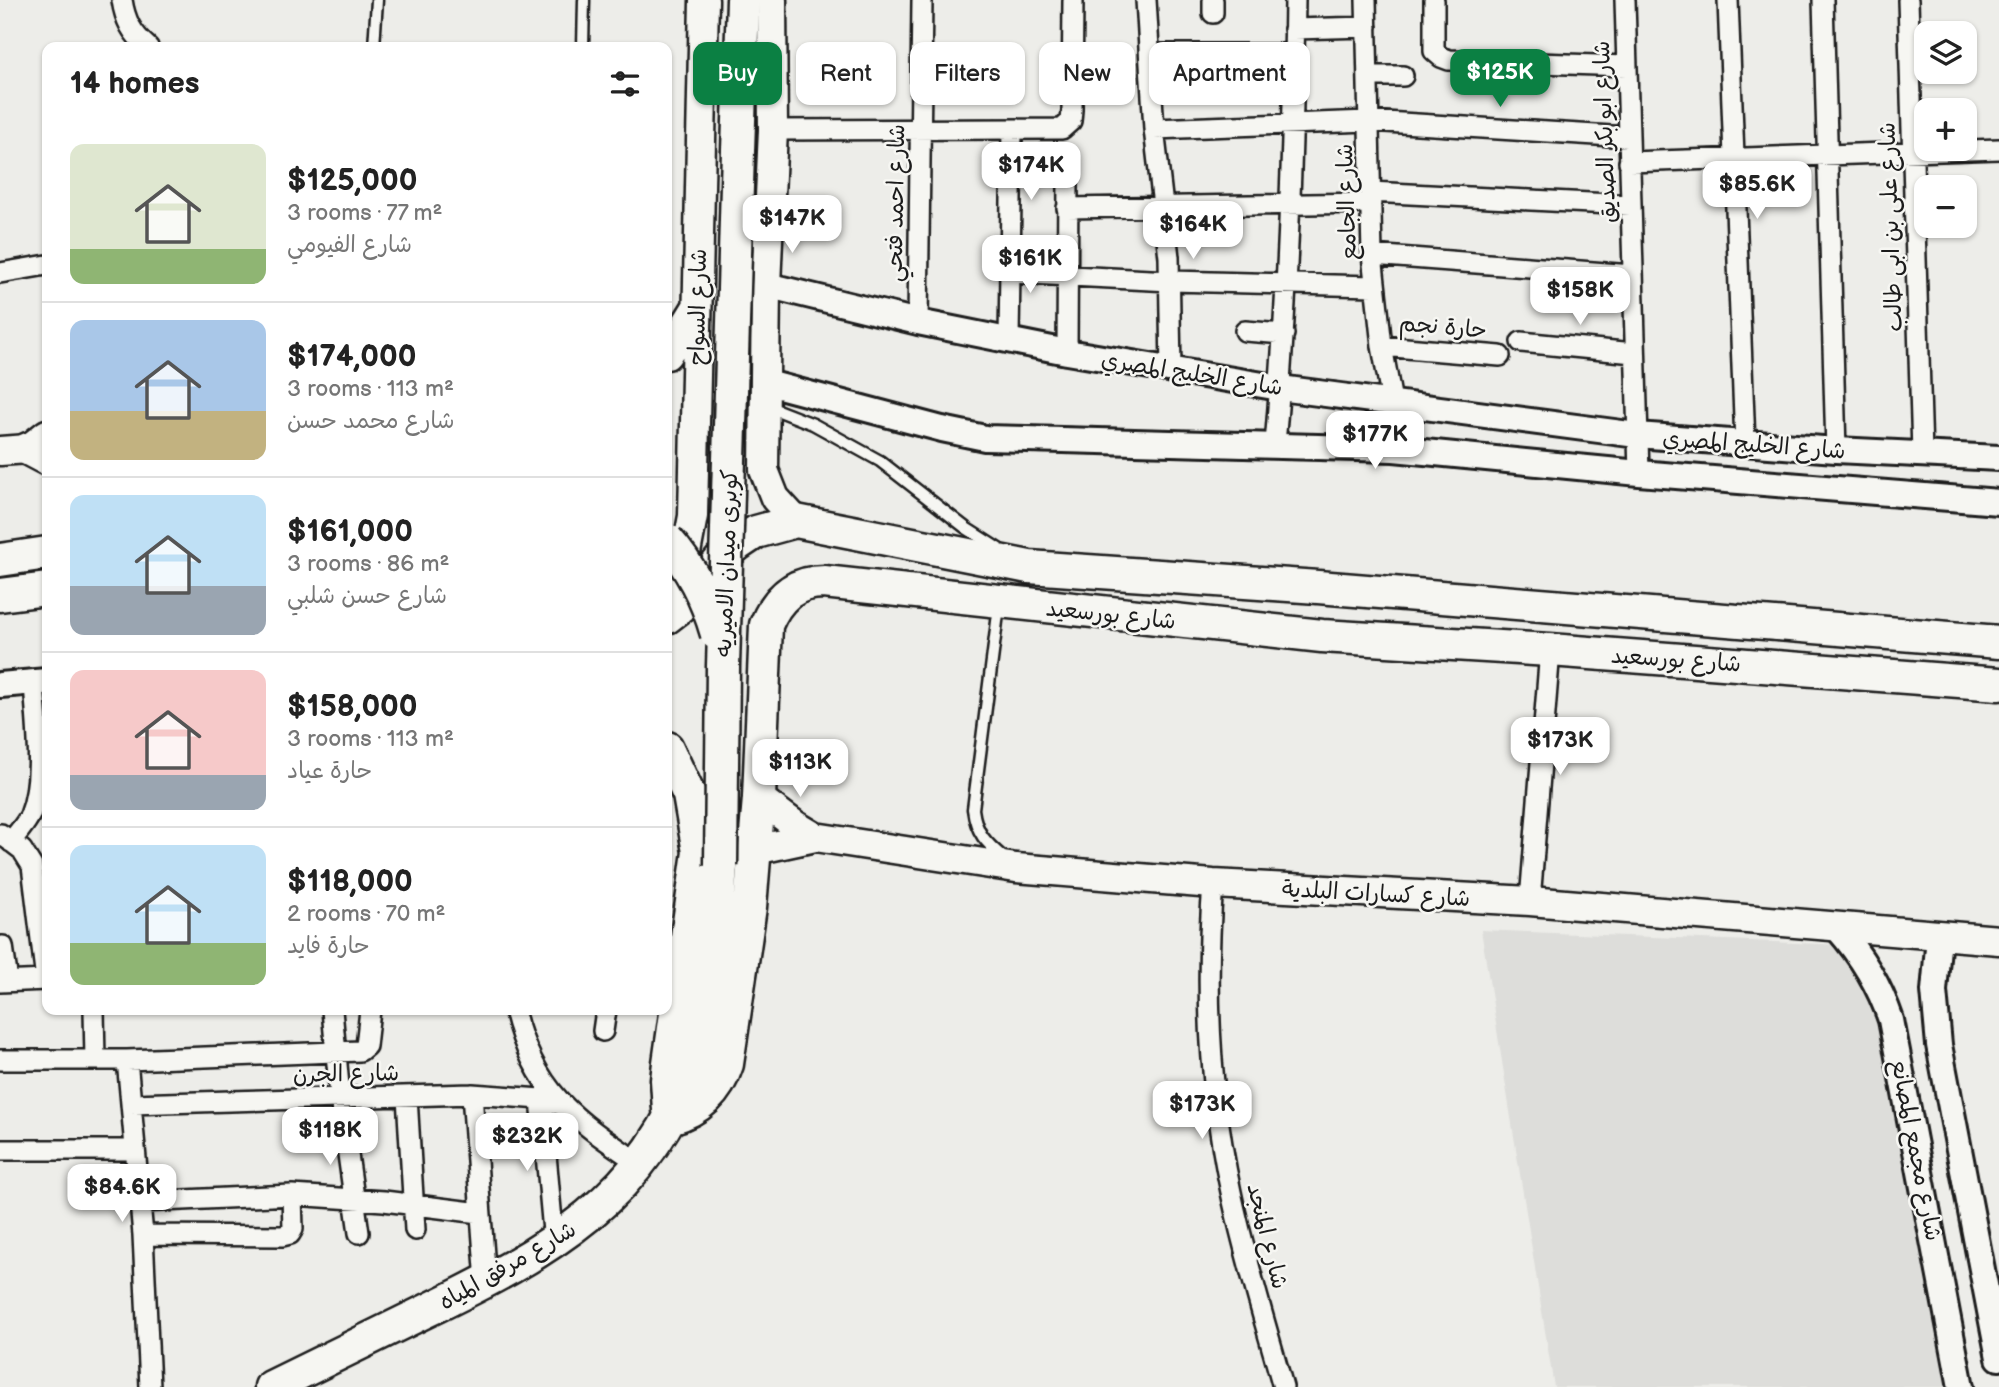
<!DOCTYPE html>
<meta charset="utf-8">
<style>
body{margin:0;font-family:"Balsamiq Sans","Playpen Sans Arabic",sans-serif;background:#f6f6f6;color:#222;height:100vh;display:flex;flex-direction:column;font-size:26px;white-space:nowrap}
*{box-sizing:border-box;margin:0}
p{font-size:23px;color:#767676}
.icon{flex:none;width:38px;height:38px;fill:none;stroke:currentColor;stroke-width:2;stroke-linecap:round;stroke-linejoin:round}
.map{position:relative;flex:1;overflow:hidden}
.panel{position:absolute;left:42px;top:42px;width:630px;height:973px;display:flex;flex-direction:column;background:#fff;border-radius:14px;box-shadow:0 2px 5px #0004}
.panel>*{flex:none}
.banner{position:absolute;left:693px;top:42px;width:665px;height:63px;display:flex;gap:14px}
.fabs{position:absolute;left:1914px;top:21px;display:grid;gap:14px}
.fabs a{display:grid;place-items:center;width:63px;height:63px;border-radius:14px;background:#fff;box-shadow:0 2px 5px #0004;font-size:35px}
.price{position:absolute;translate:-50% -60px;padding:0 16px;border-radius:14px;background:#fff;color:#222;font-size:23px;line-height:46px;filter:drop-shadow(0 2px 4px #0008)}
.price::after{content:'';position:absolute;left:50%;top:42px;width:21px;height:16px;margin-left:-10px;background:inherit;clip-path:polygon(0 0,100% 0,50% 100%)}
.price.current{background:#0b8043;color:#fff}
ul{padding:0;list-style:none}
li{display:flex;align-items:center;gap:21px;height:175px;padding:0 28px}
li+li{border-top:2px solid #e0e0e0}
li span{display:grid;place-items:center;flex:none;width:196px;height:140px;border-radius:14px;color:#555}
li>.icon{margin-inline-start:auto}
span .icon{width:84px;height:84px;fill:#fffc;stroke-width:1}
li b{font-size:30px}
h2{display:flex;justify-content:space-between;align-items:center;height:84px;padding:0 28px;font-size:30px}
.tag{padding:0 24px;border-radius:14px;background:#fff;box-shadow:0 2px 5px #0004;font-size:24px;line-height:63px}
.tag.current{background:#0b8043;color:#fff}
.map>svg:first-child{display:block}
</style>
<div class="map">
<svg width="1999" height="1387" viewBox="0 0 1999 1387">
<rect width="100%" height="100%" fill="#edede9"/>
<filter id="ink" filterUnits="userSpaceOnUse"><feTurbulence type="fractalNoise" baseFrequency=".0143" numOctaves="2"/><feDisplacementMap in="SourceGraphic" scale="14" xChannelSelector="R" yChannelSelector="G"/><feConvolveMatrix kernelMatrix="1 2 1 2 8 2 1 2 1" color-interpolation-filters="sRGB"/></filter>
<g filter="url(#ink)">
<path fill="#ddddda" d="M 1481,930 L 1846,945 L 1887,1013 L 1951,1387 L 1554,1387 Z"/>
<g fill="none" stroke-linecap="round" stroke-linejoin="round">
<defs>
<path id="service" d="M 374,47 L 377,0
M 583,47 L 584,0
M 769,409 L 777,410 L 813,424 L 880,461 L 966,528 L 999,549
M 999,606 L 973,809 C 976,833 986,843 1004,858"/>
<path id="minor" d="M 122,0 C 125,20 132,34 148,47
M 1146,0 L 1154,129 L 1169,257 L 1171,371
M 1366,0 L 1372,255 L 1382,346 L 1392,402
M 1434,0 L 1434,51 L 1441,57 L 1449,60 L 1626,66
M 1625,0 L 1639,473
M 1728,0 L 1745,444
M 1823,0 L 1836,450
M 1908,0 L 1922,453
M 1213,13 L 1213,0
M 1294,29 L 1367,27
M 1150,54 L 1294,54
M 1368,76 L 1403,76
M 1154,129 L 1369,121 L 1628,137
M 773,130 L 1062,129 L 1071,121 L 1072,110 L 1073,0
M 1629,162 L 1999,149
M 1370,192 L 1630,205
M 1067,208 L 1370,203
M 1372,255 L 1632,275
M 0,273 L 47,265
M 1010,273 L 1171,281 L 1374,286
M 918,322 L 922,0
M 1245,331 L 1284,334
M 1009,340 L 1012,130
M 1521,342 L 1634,353
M 1382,346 L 1500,356
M 1067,352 L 1068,177
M 1275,444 C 1288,296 1293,148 1295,0
M 1,834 L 22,850 L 32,866 L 46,980
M 11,842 C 17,833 26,824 30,815 C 45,778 36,721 34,682
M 1213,884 C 1205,986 1209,1091 1231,1192 C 1245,1258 1265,1322 1283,1387
M 1530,901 L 1550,650
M 3,946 L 8,982
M 0,982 L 47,980
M 94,1010 L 95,1060
M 332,1010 L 340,1097 L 359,1233
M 514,1010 C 534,1091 573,1119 639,1163
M 603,1031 L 606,1010
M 0,1060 L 127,1060 L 360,1051 L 366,1046 L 370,1010
M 127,1060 L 143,1235 L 150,1387
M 472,1094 L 486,1282
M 407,1097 L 415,1230
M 541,1099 L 554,1243
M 131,1104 L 472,1094 L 541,1099 L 561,1105
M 0,1150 L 135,1150
M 140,1202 L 292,1195 L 384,1201 L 480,1213
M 143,1235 L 282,1236 L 290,1234 L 293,1229 L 292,1195"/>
<path id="tertiary" d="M 766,285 L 918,322 L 1067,352 L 1280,388 L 1637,435 L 1836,450 L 1999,458
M 764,382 L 942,429 L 985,438 L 1394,449 L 1639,473 L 1999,502
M 0,685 L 47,681
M 1837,928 C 1862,956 1879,984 1891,1020 L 1961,1387
M 1939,936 L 1934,991 L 1939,1045 L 1999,1358"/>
<path id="secondary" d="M 772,0 L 773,130 L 766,285 L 764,470 L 775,498 L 796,521
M 667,355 L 696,308
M 0,451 L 28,449 L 47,434
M 667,611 L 683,569 L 693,516 L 704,0
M 759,798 L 795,825 L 815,837
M 755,850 L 815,837 L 1016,868 L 1213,884 L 1530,901 L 1999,940"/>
<path id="primary" d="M 738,151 L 743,0
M 28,449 L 47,459
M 0,560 L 47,553
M 0,595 L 47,589
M 667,617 L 689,600 L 723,557 L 738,544 L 756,532 L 796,521 L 1029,567 L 1318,587 L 1999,642
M 667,748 L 689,795 L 699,852 L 669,1063 L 667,1080 L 669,1110
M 670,1118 C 699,1110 718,1092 727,1064 L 750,907 L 759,798 L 766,625 C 777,598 794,582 824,582 L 1322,636 L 1550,650 L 1999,684
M 271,1387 C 322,1362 373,1337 424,1312 C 546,1253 648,1198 695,1060 C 715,1003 716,927 721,866"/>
</defs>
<use href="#service" stroke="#1c1c1c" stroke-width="15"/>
<use href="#minor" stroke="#1c1c1c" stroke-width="24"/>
<use href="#tertiary" stroke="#1c1c1c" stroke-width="30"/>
<use href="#secondary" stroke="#1c1c1c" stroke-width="33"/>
<use href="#primary" stroke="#1c1c1c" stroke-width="37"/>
<use href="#service" stroke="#f6f6f2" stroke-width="10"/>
<use href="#minor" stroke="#f6f6f2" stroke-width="19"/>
<use href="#tertiary" stroke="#f6f6f2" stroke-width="24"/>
<use href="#secondary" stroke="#f6f6f2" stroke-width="28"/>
<use href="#primary" stroke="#f6f6f2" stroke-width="32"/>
<defs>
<path id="primary-bridge" d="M 667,540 C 691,567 707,599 717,634
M 721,866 L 723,666 L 738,151"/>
</defs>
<use href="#primary-bridge" stroke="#1c1c1c" stroke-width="37" stroke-linecap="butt"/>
<use href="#primary-bridge" stroke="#f6f6f2" stroke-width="32"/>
</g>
</g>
<g text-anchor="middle" stroke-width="5" stroke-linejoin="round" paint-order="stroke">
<g font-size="23" fill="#1c1c1c" stroke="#f6f6f2">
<text transform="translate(1604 132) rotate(-92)" y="8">شارع ابو بكر الصديق</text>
<text transform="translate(1346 202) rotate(-92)" y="8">شارع الجامع</text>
<text transform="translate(895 203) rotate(-89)" y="8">شارع احمد فتحي</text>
<text transform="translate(1890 227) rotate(-92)" y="8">شارع على بن ابى طالب</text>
<text transform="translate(697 307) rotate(-89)" y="8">شارع السواح</text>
<text transform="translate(1443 326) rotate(5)" y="8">حارة نجم</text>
<text transform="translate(1192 373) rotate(9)" y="8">شارع الخليج المصري</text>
<text transform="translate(1754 444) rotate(4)" y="8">شارع الخليج المصري</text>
<text transform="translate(726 563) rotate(-88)" y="8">كوبرى ميدان الاميريه</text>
<text transform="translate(1111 614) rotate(6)" y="8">شارع بورسعيد</text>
<text transform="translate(1676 659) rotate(4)" y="8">شارع بورسعيد</text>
<text transform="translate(1376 893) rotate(3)" y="8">شارع كسارات البلدية</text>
<text transform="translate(346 1073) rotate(-1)" y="8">شارع الجرن</text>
<text transform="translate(1917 1150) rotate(79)" y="8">شارع مجمع المصانع</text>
<text transform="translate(1268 1236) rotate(76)" y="8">شارع المنجد</text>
<text transform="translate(507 1265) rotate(-30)" y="8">شارع مرفق المياه</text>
</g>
</g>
</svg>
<div class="fabs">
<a><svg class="icon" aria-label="layers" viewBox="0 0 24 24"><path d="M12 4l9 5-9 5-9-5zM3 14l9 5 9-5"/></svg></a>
<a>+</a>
<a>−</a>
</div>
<b class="price current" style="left:1500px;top:109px">$125K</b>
<b class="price" style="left:1031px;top:202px">$174K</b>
<b class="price" style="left:1757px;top:221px">$85.6K</b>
<b class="price" style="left:792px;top:255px">$147K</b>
<b class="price" style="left:1193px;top:261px">$164K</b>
<b class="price" style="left:1030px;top:295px">$161K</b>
<b class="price" style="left:1580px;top:327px">$158K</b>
<b class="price" style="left:1375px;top:471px">$177K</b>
<b class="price" style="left:1560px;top:777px">$173K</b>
<b class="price" style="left:800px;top:799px">$113K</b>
<b class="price" style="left:1202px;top:1141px">$173K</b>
<b class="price" style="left:330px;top:1167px">$118K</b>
<b class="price" style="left:527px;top:1173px">$232K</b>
<b class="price" style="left:122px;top:1224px">$84.6K</b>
<div class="banner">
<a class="tag current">Buy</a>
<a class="tag">Rent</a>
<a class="tag">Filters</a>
<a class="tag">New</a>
<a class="tag">Apartment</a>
</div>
<section class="panel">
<h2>14 homes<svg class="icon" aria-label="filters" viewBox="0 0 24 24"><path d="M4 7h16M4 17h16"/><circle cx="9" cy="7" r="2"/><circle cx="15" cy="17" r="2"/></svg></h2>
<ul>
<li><span style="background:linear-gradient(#dfe7d0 75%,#8fb573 0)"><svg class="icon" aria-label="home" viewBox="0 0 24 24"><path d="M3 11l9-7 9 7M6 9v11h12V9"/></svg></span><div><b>$125,000</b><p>3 rooms · 77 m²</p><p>شارع الفيومي</p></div></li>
<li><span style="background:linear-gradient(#a9c7e8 65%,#c2b280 0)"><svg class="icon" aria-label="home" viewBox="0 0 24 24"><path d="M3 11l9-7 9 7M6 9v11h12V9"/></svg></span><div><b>$174,000</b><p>3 rooms · 113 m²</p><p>شارع محمد حسن</p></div></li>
<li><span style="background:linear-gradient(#bfe0f5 65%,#9aa5b1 0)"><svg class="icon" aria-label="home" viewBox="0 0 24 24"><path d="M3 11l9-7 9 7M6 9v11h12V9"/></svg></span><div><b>$161,000</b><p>3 rooms · 86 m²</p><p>شارع حسن شلبي</p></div></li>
<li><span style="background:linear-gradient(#f6c9c9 75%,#9aa5b1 0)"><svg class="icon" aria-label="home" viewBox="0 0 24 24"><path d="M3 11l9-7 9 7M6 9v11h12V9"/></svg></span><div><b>$158,000</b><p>3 rooms · 113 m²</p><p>حارة عياد</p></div></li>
<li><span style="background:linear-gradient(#bfe0f5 70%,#8fb573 0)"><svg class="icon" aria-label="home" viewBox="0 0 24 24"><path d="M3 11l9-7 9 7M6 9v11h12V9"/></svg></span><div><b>$118,000</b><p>2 rooms · 70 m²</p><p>حارة فايد</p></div></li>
</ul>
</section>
</div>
